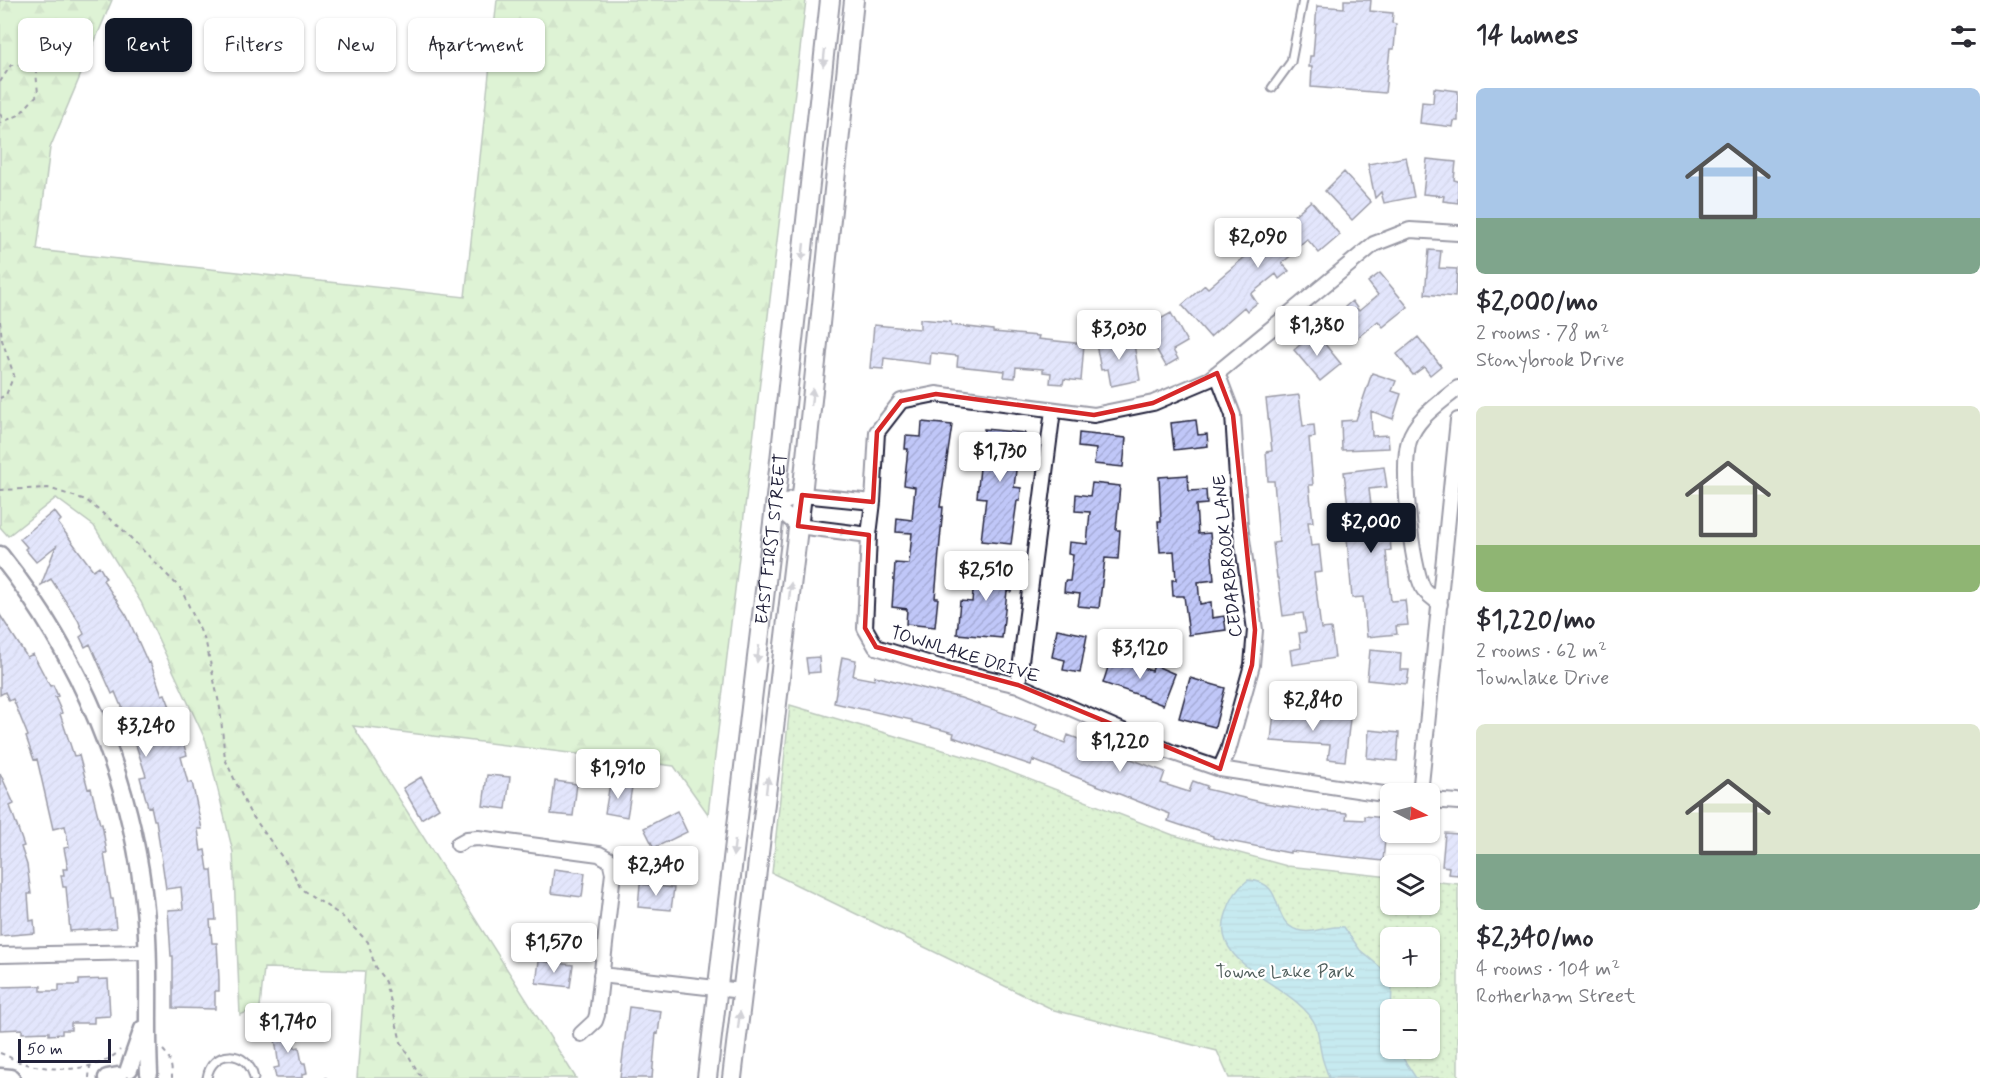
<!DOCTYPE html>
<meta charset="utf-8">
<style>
body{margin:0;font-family:Mynerve,sans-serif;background:#f2f2f3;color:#2b2b33;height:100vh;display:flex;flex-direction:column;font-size:22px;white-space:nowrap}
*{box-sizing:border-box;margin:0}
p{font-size:20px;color:#7c7c81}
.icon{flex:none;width:33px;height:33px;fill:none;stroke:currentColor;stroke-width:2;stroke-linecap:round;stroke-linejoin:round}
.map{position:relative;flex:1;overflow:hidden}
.panel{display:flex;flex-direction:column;background:#fff;width:540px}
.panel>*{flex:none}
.guide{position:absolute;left:18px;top:18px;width:570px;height:54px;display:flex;gap:12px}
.needle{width:39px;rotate:96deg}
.tools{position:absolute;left:1380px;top:783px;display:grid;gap:12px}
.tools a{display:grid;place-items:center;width:60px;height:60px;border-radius:9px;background:#fff;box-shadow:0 2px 4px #0004;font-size:30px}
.scale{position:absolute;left:18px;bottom:15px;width:93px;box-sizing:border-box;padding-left:6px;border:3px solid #22223b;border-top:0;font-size:16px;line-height:21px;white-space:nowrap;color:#22223b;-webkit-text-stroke:4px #fff;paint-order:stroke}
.price{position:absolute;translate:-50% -51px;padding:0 14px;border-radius:6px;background:#fff;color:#222;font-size:20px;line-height:39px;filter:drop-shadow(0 2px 3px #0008)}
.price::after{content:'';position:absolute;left:50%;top:36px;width:18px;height:14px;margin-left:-9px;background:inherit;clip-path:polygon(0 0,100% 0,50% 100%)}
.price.active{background:#111827;color:#fff}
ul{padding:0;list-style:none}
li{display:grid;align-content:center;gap:12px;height:318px;padding:0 18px}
li span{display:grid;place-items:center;height:186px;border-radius:9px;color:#555}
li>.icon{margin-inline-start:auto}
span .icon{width:108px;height:108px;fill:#fffc;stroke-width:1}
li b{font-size:26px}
h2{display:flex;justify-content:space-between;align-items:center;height:72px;padding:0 18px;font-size:26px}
.tag{padding:0 21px;border-radius:9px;background:#fff;box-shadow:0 2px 4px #0004;font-size:21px;line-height:54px}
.tag.active{background:#111827;color:#fff}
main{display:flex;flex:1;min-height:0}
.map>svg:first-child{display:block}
</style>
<main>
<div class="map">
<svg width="1458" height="1078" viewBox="0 0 1458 1078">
<defs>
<pattern id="grass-dots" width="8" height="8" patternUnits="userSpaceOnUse" patternTransform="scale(1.5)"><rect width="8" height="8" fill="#b6e4a2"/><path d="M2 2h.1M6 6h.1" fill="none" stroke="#9cc38c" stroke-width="1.8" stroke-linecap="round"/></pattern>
<pattern id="forest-firs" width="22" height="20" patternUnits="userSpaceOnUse" patternTransform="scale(1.5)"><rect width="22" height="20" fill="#b6e4a2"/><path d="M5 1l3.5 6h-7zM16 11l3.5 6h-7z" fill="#9cc38c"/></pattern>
<pattern id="water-rules" width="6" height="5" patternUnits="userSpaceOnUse" patternTransform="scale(1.5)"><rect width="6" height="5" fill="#81d0dd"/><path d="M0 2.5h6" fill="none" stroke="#6fb2bf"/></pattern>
<pattern id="building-hatch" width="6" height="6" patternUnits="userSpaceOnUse" patternTransform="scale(1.5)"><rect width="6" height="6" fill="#c0c7f8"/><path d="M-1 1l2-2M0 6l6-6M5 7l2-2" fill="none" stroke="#a5abd6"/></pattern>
</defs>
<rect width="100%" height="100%" fill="#fff"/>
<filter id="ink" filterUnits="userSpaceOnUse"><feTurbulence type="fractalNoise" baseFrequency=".0167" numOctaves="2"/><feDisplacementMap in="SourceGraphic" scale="12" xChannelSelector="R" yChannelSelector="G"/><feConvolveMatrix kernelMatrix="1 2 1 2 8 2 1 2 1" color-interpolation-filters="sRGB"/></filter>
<g filter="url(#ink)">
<path fill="url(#grass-dots)" stroke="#6c836e" stroke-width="1.5" fill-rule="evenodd" d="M 790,705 L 987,763 L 1173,835 L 1287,866 L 1390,877 L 1390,904 L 1430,904 L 1430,881 L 1458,884 L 1458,1078 L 1229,1078 L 1217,1051 L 1054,1010 L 772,873 ZM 1390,938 L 1430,938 L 1430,976 L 1390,976 ZM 1390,1010 L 1430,1010 L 1430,1048 L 1390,1048 Z"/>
<path fill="url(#forest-firs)" stroke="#6c836e" stroke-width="1.5" d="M 0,0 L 112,0 L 50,148 L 37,250 L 465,297 L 497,0 L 806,0 L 708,814 L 674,766 L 353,726 L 576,1078 L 357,1078 L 365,971 L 264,968 L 260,1007 L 240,1015 L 233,852 L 206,741 L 141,602 L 94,526 L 56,498 L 8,536 L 0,527 Z"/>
<path fill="url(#water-rules)" stroke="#5b8a9c" stroke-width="1.5" d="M 1248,880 C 1287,882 1269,920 1297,930 C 1313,935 1328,925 1344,927 L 1360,950 L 1387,973 L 1392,984 L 1390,1048 L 1397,1049 L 1416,1078 L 1329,1078 C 1326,1069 1322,1060 1321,1052 C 1319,1043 1319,1032 1315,1024 C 1296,984 1207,967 1226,914 C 1230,900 1236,889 1248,880 Z"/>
<path fill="url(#building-hatch)" stroke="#22223b" stroke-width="1.5" d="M 1344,0 L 1371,0 L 1370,11 L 1393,13 L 1392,23 L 1396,24 L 1394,49 L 1390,49 L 1385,93 L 1311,87 L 1312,67 L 1309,67 L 1310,56 L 1313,56 L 1317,6 L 1344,8 Z
M 1434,88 L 1458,91 L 1458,121 L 1454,121 L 1453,127 L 1420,123 L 1422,102 L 1433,103 Z
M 1406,157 L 1414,197 L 1384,203 L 1381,192 L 1375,198 L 1368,164 Z
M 1427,159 L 1456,162 L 1454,180 L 1458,181 L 1458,203 L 1443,201 L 1444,196 L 1423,194 Z
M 1344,172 L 1371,202 L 1352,220 L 1325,191 Z
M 1311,201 L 1340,235 L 1319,253 L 1307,239 L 1293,251 L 1294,253 L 1282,263 L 1289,271 L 1279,279 L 1276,274 L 1251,294 L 1257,303 L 1247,311 L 1244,307 L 1210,337 L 1182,305 L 1205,285 L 1208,288 Z
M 1429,250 L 1441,251 L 1439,268 L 1457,269 L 1455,297 L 1425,294 Z
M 1380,273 L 1408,307 L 1383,327 L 1378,321 L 1352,342 L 1333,317 L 1352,301 L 1359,311 L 1378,295 L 1368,282 Z
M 1171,313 L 1187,342 L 1173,350 L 1178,359 L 1166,366 L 1144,328 Z
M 920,319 L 951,322 L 951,325 L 993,330 L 993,332 L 1039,336 L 1038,339 L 1084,344 L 1081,381 L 1064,379 L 1063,384 L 1050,383 L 1051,373 L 1043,372 L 1043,369 L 1016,367 L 1015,378 L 1004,377 L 1005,371 L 957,366 L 958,356 L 931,353 L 930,364 L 884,358 L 883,369 L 870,368 L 874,325 L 920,329 Z
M 1315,332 L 1341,364 L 1320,381 L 1294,350 Z
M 1418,337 L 1441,366 L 1430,375 L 1424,367 L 1413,375 L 1397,354 Z
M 1133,338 L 1140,380 L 1111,386 L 1108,369 L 1101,370 L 1096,344 Z
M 1372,373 L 1396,381 L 1392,391 L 1401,394 L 1393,419 L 1371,411 L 1372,436 L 1388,435 L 1389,448 L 1342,450 L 1341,421 L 1356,420 Z
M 1299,395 L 1303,426 L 1314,425 L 1315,437 L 1309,438 L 1313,485 L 1309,485 L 1313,522 L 1308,522 L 1311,546 L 1319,545 L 1322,572 L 1314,573 L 1321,629 L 1331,628 L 1335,658 L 1292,665 L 1290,650 L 1301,648 L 1299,633 L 1306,632 L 1303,613 L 1283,616 L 1278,578 L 1277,578 L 1273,543 L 1279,542 L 1274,481 L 1268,481 L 1266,452 L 1272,451 L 1266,399 Z
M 1196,420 L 1198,435 L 1207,434 L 1208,446 L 1174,450 L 1171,423 Z
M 922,422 L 952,425 L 940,507 L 943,507 L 935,598 L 938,598 L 935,627 L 906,624 L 907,609 L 892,607 L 895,563 L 909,564 L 912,533 L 896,532 L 897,518 L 912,520 L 915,487 L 904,485 L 908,449 L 905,449 L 906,436 L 921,437 Z
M 984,429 L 1025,433 L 1021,462 L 1017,462 L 1014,487 L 1021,488 L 1020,501 L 1017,501 L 1011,544 L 981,541 L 986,498 L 977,497 Z
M 1079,433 L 1126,438 L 1123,467 L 1094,464 L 1096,449 L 1078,447 Z
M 1384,467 L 1387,487 L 1369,489 L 1372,513 L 1388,512 L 1391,550 L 1386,551 L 1391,601 L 1405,600 L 1408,625 L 1396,626 L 1397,634 L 1367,637 L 1363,597 L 1352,598 L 1345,515 L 1349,515 L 1344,472 Z
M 1188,475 L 1189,491 L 1206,490 L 1207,504 L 1196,505 L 1198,534 L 1210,533 L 1214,580 L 1198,582 L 1200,604 L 1211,602 L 1212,618 L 1224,616 L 1226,630 L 1189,635 L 1184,596 L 1173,596 L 1172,580 L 1176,580 L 1174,551 L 1160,552 L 1158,521 L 1161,521 L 1159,477 Z
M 1092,483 L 1120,486 L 1116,530 L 1120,530 L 1118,559 L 1105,558 L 1099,608 L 1078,606 L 1080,594 L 1064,592 L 1065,581 L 1070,581 L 1073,555 L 1068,554 L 1069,542 L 1087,544 L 1090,512 L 1075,511 L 1076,494 L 1090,496 Z
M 54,511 L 61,520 L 58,523 L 93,570 L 99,566 L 106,578 L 103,580 L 127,616 L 148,663 L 150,662 L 162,695 L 165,694 L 178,727 L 187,755 L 181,757 L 188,783 L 192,782 L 202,829 L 198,829 L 201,851 L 205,850 L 208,870 L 212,870 L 216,920 L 210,920 L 212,943 L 217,943 L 219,979 L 219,991 L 215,991 L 215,1009 L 173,1008 L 173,956 L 171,956 L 168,910 L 183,909 L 181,887 L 166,889 L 156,820 L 154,820 L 151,806 L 148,807 L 140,777 L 146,776 L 133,736 L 121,704 L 120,704 L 115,692 L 112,694 L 90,644 L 85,647 L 80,637 L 84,634 L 78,620 L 51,579 L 41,585 L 56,546 L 36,562 L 25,549 L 27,547 L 20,539 Z
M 976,560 L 1005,563 L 1004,576 L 1014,577 L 1012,592 L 1007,591 L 1002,638 L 957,634 L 960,601 L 972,602 Z
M 0,615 L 27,657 L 33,654 L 50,686 L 53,685 L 58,696 L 55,697 L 62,713 L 60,714 L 74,756 L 79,755 L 88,789 L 91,788 L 100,824 L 102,824 L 107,853 L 104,853 L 111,899 L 113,899 L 116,928 L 70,931 L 66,887 L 63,887 L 61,875 L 64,875 L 63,869 L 68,869 L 64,848 L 69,847 L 65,826 L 53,829 L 37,759 L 34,760 L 26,737 L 28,736 L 13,699 L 9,701 L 5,692 L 0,695 Z
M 1057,629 L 1087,635 L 1080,673 L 1063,670 L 1065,660 L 1052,657 Z
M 1370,650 L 1401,653 L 1400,670 L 1409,670 L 1407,684 L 1367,680 Z
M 819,657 L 820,672 L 808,673 L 806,658 Z
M 842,657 L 856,660 L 853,676 L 874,680 L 875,676 L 961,698 L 1037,725 L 1035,731 L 1065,743 L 1068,735 L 1165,772 L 1161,783 L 1189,792 L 1193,781 L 1207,786 L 1206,789 L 1265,803 L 1308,810 L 1347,813 L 1346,819 L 1365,820 L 1365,816 L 1387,818 L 1383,861 L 1290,851 L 1290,853 L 1213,838 L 1213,836 L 1168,821 L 1170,814 L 1033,760 L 1031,765 L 995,753 L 995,752 L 953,737 L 954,733 L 912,722 L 912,720 L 834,703 Z
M 1111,658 L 1152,671 L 1154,665 L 1175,674 L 1163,705 L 1142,697 L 1142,696 L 1103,683 Z
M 1190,678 L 1225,688 L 1215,727 L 1179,718 Z
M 1274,712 L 1350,719 L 1345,761 L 1328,759 L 1330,745 L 1271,741 Z
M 1369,730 L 1399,733 L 1397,761 L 1367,758 Z
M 0,773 L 14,804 L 10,806 L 24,846 L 21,847 L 27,865 L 31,894 L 28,894 L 30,921 L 34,920 L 35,933 L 0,936 Z
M 487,775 L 510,777 L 506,809 L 483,806 Z
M 421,777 L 439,808 L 421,819 L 403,788 Z
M 555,781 L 577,784 L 573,816 L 551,814 Z
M 610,783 L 632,787 L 627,817 L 605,813 Z
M 677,811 L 687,832 L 654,848 L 644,828 Z
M 1445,833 L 1458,834 L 1458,875 L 1448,874 L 1449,867 L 1442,866 Z
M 554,869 L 585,873 L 582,897 L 551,893 Z
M 640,884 L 674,888 L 671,910 L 638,907 Z
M 539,961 L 573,965 L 570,987 L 536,983 Z
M 108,979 L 110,1016 L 94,1017 L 94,1023 L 71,1023 L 71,1030 L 62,1030 L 62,1034 L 49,1035 L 49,1032 L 22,1033 L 22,1029 L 0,1030 L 0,987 L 41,986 L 41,991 L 59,991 L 59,985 L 79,985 L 79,980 Z
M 629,1007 L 661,1011 L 658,1034 L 656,1033 L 652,1078 L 620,1078 Z
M 291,1022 L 295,1048 L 299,1047 L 302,1063 L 305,1063 L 307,1073 L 303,1074 L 303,1078 L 276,1078 L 274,1068 L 279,1067 L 273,1025 Z"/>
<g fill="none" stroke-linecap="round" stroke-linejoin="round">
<defs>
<path id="service" d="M 1272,88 L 1291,62 L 1303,0
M 207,1078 C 211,1049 248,1048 254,1078"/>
<path id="minor" d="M 1217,373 L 1233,415 L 1240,525 L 1255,630 L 1252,665 L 1228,751 L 1220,769
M 869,535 L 798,526 L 775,506 L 802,495 L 873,502
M 1440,604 C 1435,599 1426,594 1423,588 C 1411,565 1401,466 1409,441 C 1416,418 1440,403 1458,388
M 1018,685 L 1053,410
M 1420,794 L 1458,420
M 1390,795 L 1220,769 L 1171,752 L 1018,685 L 940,667 L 876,647 L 865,628 L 869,535 L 873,502 L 877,432 L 901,401 L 936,394 L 1094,415 L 1153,403 L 1210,379 L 1374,244 L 1410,230 L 1458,233
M 1430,800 L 1458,802
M 458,844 L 467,839 L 478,838 L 599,854 L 610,860 L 613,873 L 597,1015 L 595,1021 L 581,1034
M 0,955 L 146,952
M 601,975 L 742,991"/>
<path id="tertiary" d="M 0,555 C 80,656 132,779 145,909 C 151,963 146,1018 149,1073
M 129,1069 L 143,1029
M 0,1077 L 11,1078
M 107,1078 L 118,1076"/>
<g id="secondary">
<path id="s1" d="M 707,1078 L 775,506 L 830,0"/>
<path d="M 732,1078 L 802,495 L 854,0"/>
</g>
</defs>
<use href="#service" stroke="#22223b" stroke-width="11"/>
<use href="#minor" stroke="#22223b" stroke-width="18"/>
<use href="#tertiary" stroke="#22223b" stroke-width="21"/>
<use href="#secondary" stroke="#22223b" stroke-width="22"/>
<path stroke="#22223b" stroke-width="2" stroke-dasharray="4.5 4.5" stroke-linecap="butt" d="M 0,82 L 11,65 L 28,65 L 36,71 L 38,94 L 19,115 L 0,123
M 0,114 L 4,120
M 0,321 L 2,340 L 14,375 L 6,395 L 0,398
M 0,490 L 48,488 L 86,500 L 121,528 L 181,589 L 206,643 L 220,708 L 225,759 L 249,811 L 292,871 L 301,889 L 342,916 L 368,942 L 375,967 L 386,982 L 401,1042 L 419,1074 L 425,1078
M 163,1050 C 171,1058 172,1067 172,1078
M 0,1053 C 9,1056 17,1062 26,1064 C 55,1071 98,1073 120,1050
M 89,1078 L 90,1066
M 325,1078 L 327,1078"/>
<use href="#service" stroke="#fff" stroke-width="7"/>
<use href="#minor" stroke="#fff" stroke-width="14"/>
<use href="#tertiary" stroke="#fff" stroke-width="16"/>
<use href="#secondary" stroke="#fff" stroke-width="18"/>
</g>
<defs><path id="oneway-solid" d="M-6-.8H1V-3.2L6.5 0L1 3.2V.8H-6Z" transform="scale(1.5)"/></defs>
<g fill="#9c9ca7">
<use href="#oneway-solid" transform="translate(824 58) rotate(96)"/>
<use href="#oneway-solid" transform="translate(803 252) rotate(96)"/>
<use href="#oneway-solid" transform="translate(812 397) rotate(-84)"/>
<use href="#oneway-solid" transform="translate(839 531) rotate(7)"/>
<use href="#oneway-solid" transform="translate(790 591) rotate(-83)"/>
<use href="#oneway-solid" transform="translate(758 654) rotate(97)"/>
<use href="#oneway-solid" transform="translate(767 785) rotate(-83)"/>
<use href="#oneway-solid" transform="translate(734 848) rotate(97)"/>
<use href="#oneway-solid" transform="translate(739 1020) rotate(-83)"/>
</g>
</g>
<path d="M0 0H1458V1078H0ZM 1217,373 L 1233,415 L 1255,630 L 1252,665 L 1220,769 L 1018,685 L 876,647 L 865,628 L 869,535 L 798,526 L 802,495 L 873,502 L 877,432 L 901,401 L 936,394 L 1094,415 L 1153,403 Z" fill="#fff" fill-opacity=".55" fill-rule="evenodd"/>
<path fill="none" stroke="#d62828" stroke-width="4.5" stroke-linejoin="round" d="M 1217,373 L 1233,415 L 1255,630 L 1252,665 L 1220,769 L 1018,685 L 876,647 L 865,628 L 869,535 L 798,526 L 802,495 L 873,502 L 877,432 L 901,401 L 936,394 L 1094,415 L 1153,403 Z"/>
<g text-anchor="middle" stroke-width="4.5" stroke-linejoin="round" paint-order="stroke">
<g font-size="18" fill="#22223b" stroke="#fff">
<text dy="6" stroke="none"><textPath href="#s1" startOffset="543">EAST FIRST STREET</textPath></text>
<text transform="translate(1227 556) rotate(-96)" y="6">CEDARBROOK LANE</text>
<text transform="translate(965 654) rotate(17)" y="6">TOWNLAKE DRIVE</text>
</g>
<g font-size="18" fill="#4e5c5a" stroke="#fff">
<text x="1285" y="977">Towne Lake Park</text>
</g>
</g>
</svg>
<div class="tools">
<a><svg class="needle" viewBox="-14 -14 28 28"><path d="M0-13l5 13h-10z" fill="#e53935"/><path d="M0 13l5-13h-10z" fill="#7c7c81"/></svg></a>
<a><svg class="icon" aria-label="layers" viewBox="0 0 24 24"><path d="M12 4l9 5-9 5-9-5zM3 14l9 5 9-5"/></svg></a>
<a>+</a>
<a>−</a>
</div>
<div class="scale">50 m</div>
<b class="price" style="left:1258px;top:269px">$2,090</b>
<b class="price" style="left:1317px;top:357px">$1,380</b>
<b class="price" style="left:1119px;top:361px">$3,030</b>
<b class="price" style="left:1000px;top:483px">$1,730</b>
<b class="price active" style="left:1371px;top:554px">$2,000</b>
<b class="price" style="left:986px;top:602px">$2,510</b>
<b class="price" style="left:1140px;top:680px">$3,120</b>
<b class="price" style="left:1313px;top:732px">$2,840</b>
<b class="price" style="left:146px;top:758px">$3,240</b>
<b class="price" style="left:1120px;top:773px">$1,220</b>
<b class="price" style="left:618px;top:800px">$1,910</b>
<b class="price" style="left:656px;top:897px">$2,340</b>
<b class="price" style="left:554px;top:974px">$1,570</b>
<b class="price" style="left:288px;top:1054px">$1,740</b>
<div class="guide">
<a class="tag">Buy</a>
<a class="tag active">Rent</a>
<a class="tag">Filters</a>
<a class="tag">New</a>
<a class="tag">Apartment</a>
</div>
</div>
<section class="panel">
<h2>14 homes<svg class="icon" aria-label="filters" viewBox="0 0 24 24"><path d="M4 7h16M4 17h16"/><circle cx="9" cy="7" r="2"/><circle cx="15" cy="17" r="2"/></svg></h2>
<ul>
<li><span style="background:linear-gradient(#a9c7e8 70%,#7fa58c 0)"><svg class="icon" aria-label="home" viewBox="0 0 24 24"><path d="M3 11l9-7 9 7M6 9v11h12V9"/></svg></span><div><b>$2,000/mo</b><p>2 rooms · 78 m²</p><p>Stonybrook Drive</p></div></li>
<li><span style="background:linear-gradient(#dfe7d0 75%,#8fb573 0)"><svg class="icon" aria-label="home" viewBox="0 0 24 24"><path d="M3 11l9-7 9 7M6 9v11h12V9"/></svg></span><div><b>$1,220/mo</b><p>2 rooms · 62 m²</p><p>Townlake Drive</p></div></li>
<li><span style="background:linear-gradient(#dfe7d0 70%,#7fa58c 0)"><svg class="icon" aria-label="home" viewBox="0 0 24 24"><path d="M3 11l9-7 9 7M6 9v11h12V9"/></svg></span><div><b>$2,340/mo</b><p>4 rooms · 104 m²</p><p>Rotherham Street</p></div></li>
</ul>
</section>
</main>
